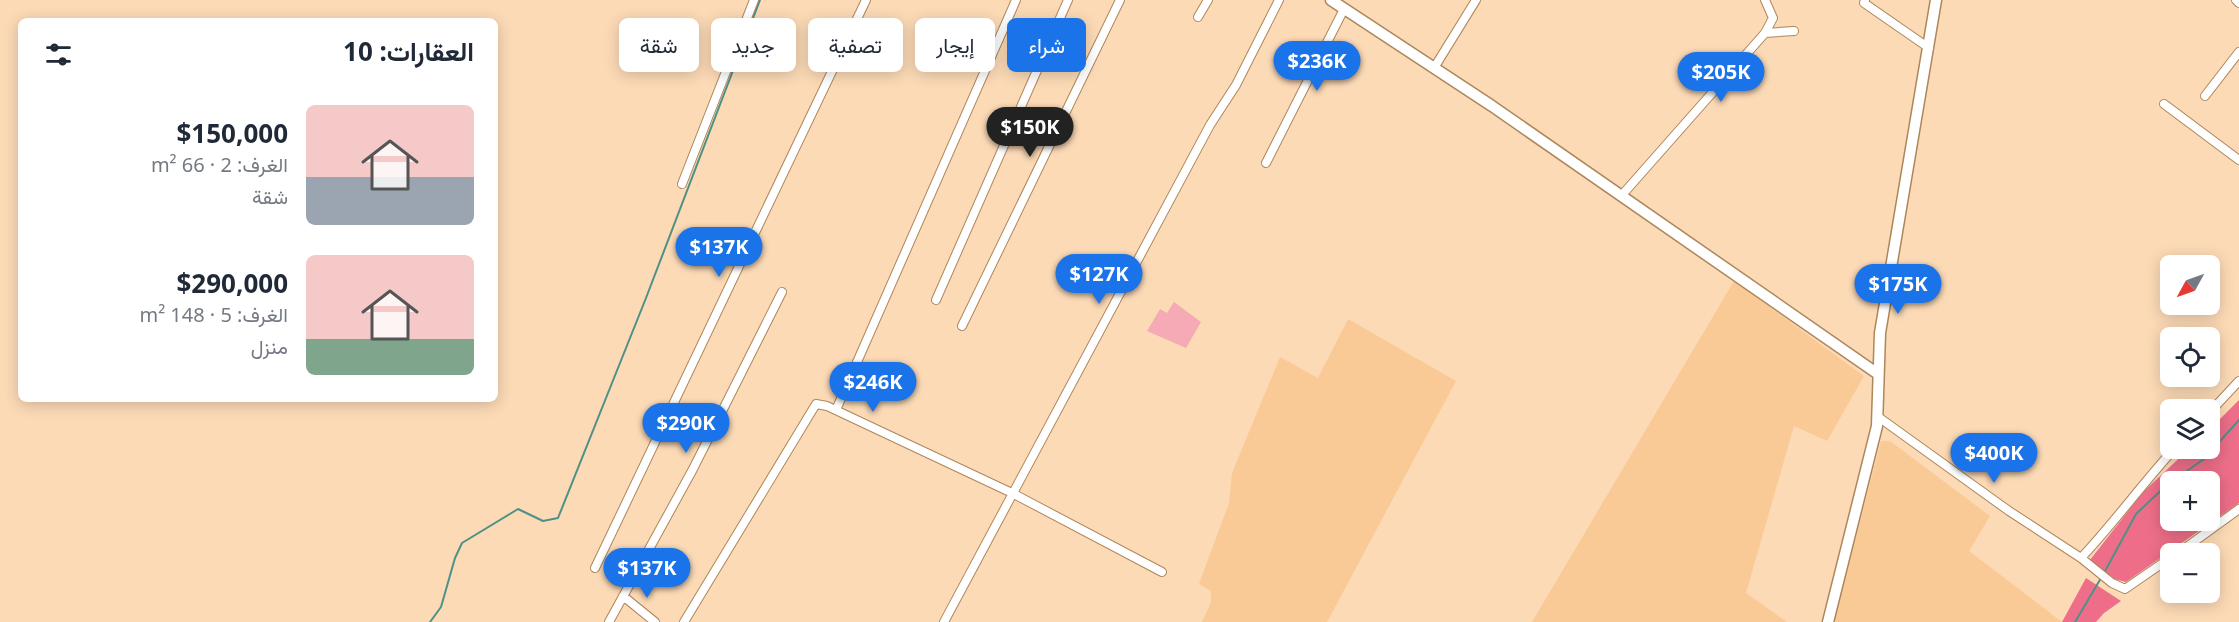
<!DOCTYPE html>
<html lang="ar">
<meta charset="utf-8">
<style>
body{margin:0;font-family:"Noto Sans",Vazirmatn,sans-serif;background:#f2f2f3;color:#1f2937;direction:rtl;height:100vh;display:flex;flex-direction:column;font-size:22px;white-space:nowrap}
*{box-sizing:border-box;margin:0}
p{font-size:20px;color:#747a83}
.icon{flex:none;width:33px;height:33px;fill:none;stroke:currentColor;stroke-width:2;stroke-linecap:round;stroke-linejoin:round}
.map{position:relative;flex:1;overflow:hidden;direction:ltr}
.drawer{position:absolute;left:18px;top:18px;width:480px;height:384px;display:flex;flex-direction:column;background:#fff;border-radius:9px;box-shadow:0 3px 15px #0003;direction:rtl}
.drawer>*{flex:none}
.hud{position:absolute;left:516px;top:18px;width:570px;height:54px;direction:rtl;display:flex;gap:12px}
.needle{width:39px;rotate:230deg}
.controls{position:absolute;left:2160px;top:255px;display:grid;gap:12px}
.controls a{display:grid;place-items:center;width:60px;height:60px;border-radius:9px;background:#fff;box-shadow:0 3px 15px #0003;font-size:30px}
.price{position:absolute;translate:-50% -51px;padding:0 14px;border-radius:21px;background:#1a73e8;color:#fff;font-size:20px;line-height:39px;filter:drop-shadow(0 2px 3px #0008)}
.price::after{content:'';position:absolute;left:50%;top:36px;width:18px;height:14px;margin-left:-9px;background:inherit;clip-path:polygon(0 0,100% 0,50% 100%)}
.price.on{background:#222;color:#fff}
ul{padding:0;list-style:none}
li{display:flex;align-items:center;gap:18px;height:150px;padding:0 24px}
li span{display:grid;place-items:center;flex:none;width:168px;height:120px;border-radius:9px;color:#555}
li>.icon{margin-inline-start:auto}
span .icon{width:72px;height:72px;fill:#fffc;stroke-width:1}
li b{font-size:26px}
h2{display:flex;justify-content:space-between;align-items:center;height:72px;padding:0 24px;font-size:26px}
.tag{padding:0 21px;border-radius:9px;background:#fff;box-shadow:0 3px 15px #0003;font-size:21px;line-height:54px}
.tag.on{background:#1a73e8;color:#fff}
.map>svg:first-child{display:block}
</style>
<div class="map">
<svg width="2239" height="622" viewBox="0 0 2239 622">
<rect width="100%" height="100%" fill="#fcdab6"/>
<path fill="#f9ca96" d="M 1734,281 L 1864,376 L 1827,441 L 1794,426 L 1746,593 L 1787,622 L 1532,622 Z
M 1348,319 L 1456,381 L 1327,622 L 1202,622 L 1211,602 L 1211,591 L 1199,584 L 1229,503 L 1232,473 L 1280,357 L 1318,378 Z
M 1881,441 L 1890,441 L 1990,516 L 1969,551 L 2062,622 L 1834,622 Z"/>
<path fill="#f5aab5" d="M 1174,302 L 1201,322 L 1186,348 L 1147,331 L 1160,309 L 1167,313 Z"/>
<path fill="#ee6e89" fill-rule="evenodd" d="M 2239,400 L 2239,503 L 2126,582 L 2114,579 L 2090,560 L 2143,492 L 2189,449 L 2210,448 L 2210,429 ZM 2170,482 L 2210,482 L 2210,520 L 2170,520 Z
M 2086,578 L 2121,601 L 2104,613 L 2096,622 L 2062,622 Z"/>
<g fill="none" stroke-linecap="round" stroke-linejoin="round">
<path stroke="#4e9187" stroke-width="2" d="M 2171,482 L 2204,459 L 2239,420
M 2104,573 L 2136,514 L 2170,482
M 430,622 L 441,607 L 455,558 L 462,543 L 518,509 L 543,521 L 558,518 L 646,298 L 760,0
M 2075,622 L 2101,578"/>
<defs>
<path id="street" d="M 1865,0 L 1864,3 L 1929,48
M 2236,0 L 2239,3
M 1198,17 L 1208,0
M 1765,33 L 1794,31
M 1434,68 L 1476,0
M 2205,96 L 2239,52
M 2164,104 L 2239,160
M 1266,163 L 1344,9
M 682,184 L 754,0
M 1622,195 L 1765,33 L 1773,18 L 1765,0
M 936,300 L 1068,0
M 962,326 L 1120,0
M 836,410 L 1016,0
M 2210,412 L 2239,381
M 1877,416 L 2009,511 L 2081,558 L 2112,583 L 2125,589 L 2170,558
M 2177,554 L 2239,509
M 2081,558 C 2114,523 2142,484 2175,448
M 595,568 L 866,0
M 623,596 L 655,622
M 609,622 L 693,469 L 782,292
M 684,622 L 816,404 L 827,406 L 1012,493 L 1162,572
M 944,622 L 1210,125 L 1236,85 L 1279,0"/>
<path id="secondary" d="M 1331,0 L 1492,106 L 1878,374
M 1828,622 L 1877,426 L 1880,333 L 1936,0"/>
</defs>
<use href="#street" stroke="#ad865a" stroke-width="10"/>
<use href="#secondary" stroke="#ad865a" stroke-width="13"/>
<use href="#street" stroke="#fff" stroke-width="8"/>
<use href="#secondary" stroke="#fff" stroke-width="10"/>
</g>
</svg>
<div class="controls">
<a><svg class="needle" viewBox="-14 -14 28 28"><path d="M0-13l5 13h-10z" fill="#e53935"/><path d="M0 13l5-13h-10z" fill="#747a83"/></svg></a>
<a><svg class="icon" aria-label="locate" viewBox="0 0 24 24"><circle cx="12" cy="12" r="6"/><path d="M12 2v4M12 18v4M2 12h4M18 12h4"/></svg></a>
<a><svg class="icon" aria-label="layers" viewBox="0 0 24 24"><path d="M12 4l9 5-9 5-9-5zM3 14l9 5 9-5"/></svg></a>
<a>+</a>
<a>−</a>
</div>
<b class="price" style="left:1317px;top:92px">$236K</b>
<b class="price" style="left:1721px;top:103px">$205K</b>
<b class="price on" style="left:1030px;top:158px">$150K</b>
<b class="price" style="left:719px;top:278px">$137K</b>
<b class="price" style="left:1099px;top:305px">$127K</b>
<b class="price" style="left:1898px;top:315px">$175K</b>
<b class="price" style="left:873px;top:413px">$246K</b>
<b class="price" style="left:686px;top:454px">$290K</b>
<b class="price" style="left:1994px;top:484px">$400K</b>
<b class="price" style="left:647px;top:599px">$137K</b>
<div class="hud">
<a class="tag on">شراء</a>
<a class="tag">إيجار</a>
<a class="tag">تصفية</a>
<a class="tag">جديد</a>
<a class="tag">شقة</a>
</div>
<section class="drawer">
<h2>العقارات: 10<svg class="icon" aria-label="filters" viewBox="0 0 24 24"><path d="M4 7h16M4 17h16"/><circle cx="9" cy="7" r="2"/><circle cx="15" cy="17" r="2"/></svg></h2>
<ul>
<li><span style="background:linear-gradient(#f6c9c9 60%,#9aa5b1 0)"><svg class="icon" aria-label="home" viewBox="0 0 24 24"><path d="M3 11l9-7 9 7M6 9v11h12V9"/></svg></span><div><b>$150,000</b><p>الغرف: 2 · 66 m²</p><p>شقة</p></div></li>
<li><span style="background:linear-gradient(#f6c9c9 70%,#7fa58c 0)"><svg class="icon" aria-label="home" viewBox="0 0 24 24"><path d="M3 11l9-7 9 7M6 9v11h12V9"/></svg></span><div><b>$290,000</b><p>الغرف: 5 · 148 m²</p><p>منزل</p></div></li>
</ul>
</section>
</div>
